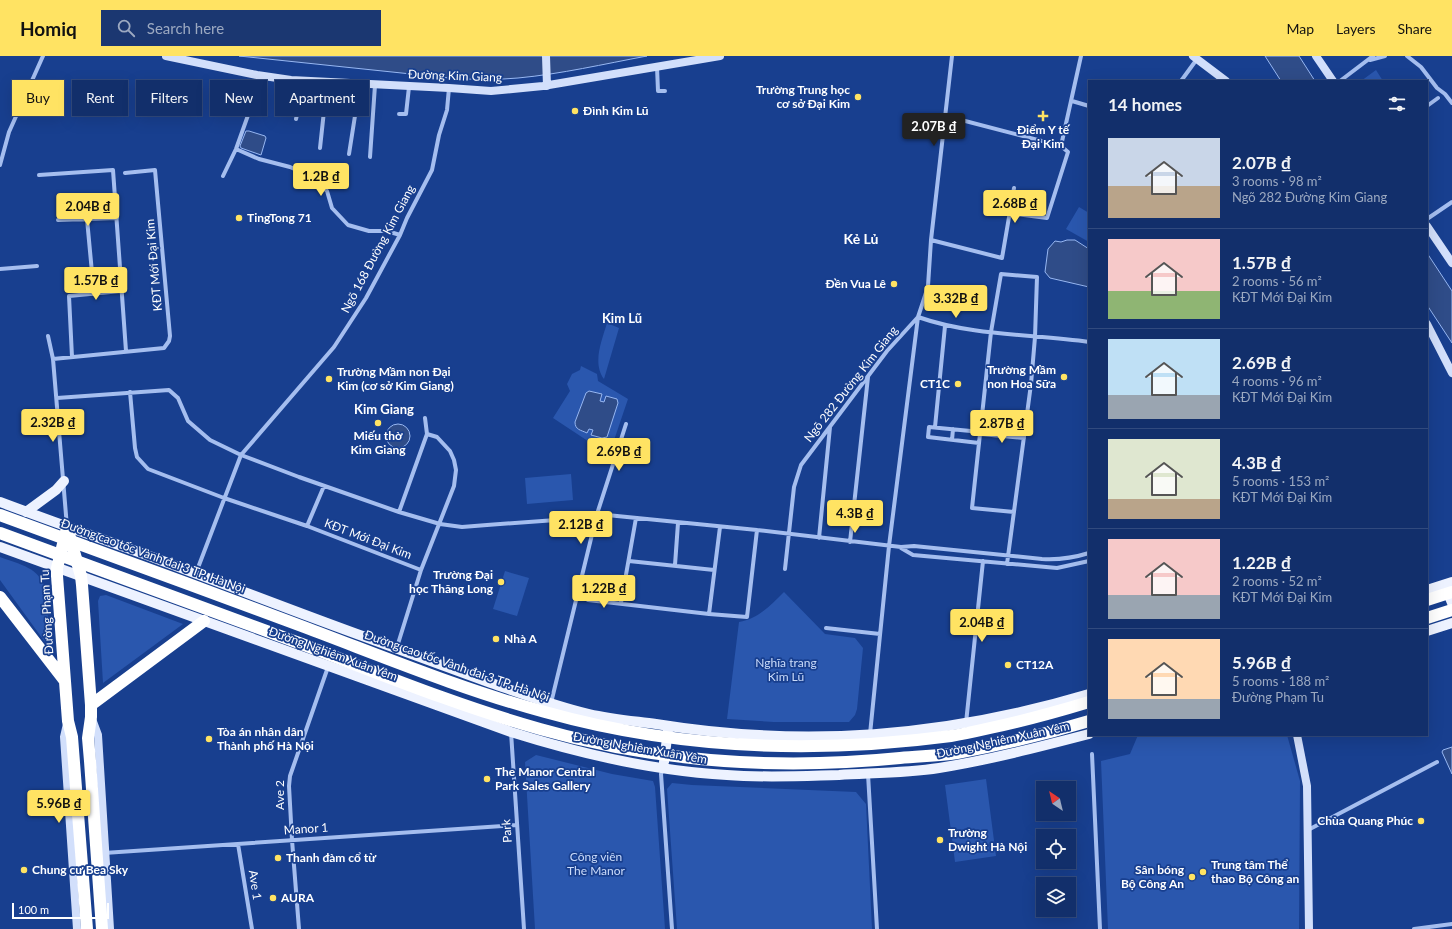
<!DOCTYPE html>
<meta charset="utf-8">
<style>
body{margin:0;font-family:Lato,sans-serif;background:#1b3771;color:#f1f3f6;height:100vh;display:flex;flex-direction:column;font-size:15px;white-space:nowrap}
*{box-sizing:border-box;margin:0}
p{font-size:13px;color:#9ca9c1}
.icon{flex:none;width:22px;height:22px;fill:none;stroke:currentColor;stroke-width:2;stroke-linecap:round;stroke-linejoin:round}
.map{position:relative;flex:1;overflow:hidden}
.panel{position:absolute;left:1088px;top:24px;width:340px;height:656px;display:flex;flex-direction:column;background:#122f6b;border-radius:0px;box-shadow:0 4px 16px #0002,0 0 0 1px #314a7e}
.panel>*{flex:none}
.hud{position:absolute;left:12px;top:24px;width:380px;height:36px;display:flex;gap:8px}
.needle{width:26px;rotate:325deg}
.tools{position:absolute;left:1036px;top:725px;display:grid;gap:8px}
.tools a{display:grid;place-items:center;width:40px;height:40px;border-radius:0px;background:#122f6b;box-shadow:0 4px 16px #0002,0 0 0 1px #314a7e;font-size:20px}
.scale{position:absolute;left:12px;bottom:10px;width:97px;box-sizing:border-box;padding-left:4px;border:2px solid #fff;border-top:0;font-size:11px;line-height:14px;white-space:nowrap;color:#fff;-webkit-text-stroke:3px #183f8f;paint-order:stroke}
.price{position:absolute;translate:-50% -34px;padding:0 9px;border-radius:4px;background:#ffe363;color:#111;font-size:13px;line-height:26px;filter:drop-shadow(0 1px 2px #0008)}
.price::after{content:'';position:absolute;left:50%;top:24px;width:12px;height:9px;margin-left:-6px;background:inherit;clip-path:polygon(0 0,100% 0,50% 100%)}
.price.on{background:#222;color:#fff}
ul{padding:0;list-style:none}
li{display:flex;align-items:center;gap:12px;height:100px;padding:0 20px}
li+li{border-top:1px solid #314a7e}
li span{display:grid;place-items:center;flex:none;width:112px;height:80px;border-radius:0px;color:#555}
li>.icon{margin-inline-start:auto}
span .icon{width:48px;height:48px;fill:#fffc;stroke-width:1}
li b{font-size:17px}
h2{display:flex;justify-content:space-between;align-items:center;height:48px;padding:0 20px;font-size:17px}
.tag{padding:0 14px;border-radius:0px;background:#122f6b;box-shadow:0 4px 16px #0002,0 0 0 1px #314a7e;font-size:14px;line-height:36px}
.tag.on{background:#ffe363;color:#111}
header{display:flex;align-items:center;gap:24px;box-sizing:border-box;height:56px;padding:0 20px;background:#ffe363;color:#111}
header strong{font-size:19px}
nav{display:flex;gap:22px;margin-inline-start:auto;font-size:14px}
.search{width:280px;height:36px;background:#1b3771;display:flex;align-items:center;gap:10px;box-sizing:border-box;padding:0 14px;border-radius:0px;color:#9ca9c1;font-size:15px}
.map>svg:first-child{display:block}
</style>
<header>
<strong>Homiq</strong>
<div class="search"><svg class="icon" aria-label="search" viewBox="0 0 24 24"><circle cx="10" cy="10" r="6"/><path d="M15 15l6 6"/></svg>Search here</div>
<nav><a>Map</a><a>Layers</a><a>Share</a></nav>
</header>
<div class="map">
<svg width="1452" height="873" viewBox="0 0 1452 873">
<rect width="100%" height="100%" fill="#183f8f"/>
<path fill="#2a57ae" d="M 1376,14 L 1383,25 L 1361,25 Z
M 1079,151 L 1089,157 L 1089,186 L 1066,173 Z
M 607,267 L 619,272 L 604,323 C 592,307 602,284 607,267 Z
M 581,310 L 597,318 L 598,325 L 628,343 L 609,399 L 553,362 L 570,335 L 567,328 L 572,318 L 580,314 Z
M 571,418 L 573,444 L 527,448 L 525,422 Z
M 0,501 C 21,509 39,511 46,534 L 50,593 L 0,524 Z
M 505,515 L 529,522 L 517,560 L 493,553 Z
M 784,536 L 825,578 L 855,582 L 863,592 L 857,653 L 855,659 L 849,666 L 774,666 L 727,663 L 739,566 C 758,563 771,549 784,536 Z
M 106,539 L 183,568 L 103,627 L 98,545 L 100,540 Z
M 1138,679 L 1287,679 L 1300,725 L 1299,873 L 1108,873 L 1101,705 L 1130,698 Z
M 536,699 L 612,718 L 653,725 L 655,731 L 665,873 L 535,873 L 525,706 Z
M 986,723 L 996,800 L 955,806 L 945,729 Z
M 672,727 L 692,729 L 856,736 L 866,748 L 872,873 L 677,873 L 667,733 Z"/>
<path fill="#2f4c88" stroke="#97b7f2" d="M 239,0 L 647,0 C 604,8 561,18 518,22 C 498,24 479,23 459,23 Z
M 1265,0 L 1299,0 L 1315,25 L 1281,25 Z
M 246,75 L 249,75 L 265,80 L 266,82 L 261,99 L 241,92 L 240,90 Z
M 1067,184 L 1075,184 L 1089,193 L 1089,231 L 1050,222 L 1045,216 L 1048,193 L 1055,185 L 1061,186 Z
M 1427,197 L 1452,235 L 1452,287 L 1427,249 Z
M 589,335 L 602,338 L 600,345 L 604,346 L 606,340 L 617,343 L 618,347 L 607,381 L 602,382 L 591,379 L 593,374 L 589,373 L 587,377 C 581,374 575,374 575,366 L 586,337 Z
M386 380a12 12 0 1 1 24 0a12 12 0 1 1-24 0Z
M 1452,691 L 1452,718 L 1442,696 L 1443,694 Z"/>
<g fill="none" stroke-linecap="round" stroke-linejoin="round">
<path stroke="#a5beef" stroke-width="4" d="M 1407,0 L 1421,11 L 1437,32 L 1445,38 L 1452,47
M 1370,4 L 1385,0
M 657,11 L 658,35 L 665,35
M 1181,25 L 1197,3
M 1340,25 L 1373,0
M 1072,45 L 1089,50
M 1427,50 L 1438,42
M 399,58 L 406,58 L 409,31
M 946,60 L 1061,90
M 296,63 L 305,25
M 320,92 L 327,27
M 236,93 L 259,103 L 290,111 L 310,120 L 327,135 L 332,152 L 348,169 L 369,175 L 387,175 L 400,179
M 349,98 L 360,28
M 370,101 L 375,29
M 0,109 L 9,76 L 43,0
M 39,119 L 113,114 L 126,295
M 223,120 L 236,93 L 262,20
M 1009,157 L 1047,162 L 1068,96 L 1061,90 L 1081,0
M 87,163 L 94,238
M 1427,163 L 1452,146
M 58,164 L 117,162
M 931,184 L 1002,202 L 1014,132
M 0,213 L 37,210
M 918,261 C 972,280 1032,278 1089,286
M 48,280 L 53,303 L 67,471
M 72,301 L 69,240 L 121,235
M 53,303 L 164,292 L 169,285 L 170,280 L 155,114 L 125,117
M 130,336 L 135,392 L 137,401 L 148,413 L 224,442 L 307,470 L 421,514
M 57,342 L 169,334 L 178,342 L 188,365 L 210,384 L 241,399 L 299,421 L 399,456 L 440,468 L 462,471 L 487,469 L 556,464 L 597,458 L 757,474 L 901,491 L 914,490 L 1042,503 C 1059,504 1073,502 1089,497
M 425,362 L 427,378
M 935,371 L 945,270
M 981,378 L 1024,382
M 952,384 L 953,373
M 979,387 L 928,381 L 929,371 L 981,376
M 307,470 L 324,430
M 819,482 L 830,371
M 850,486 L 868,321
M 901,492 L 913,499 L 1057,512 L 1089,505
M 629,505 L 714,514
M 1007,508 L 1031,328 L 1035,281 L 1037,221 L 1001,218 L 991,276 L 972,452 L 1014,456
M 675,509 L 678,467
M 785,513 L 794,431 L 801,409 L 887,295 L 918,261 L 923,246 L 928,230 L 931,184 L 952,0
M 196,517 L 241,399 L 334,291 L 366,242 L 400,179 L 407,162 L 432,114 L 439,79 L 447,54 L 449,32
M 588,544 L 709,558 L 720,471
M 621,547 L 636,462
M 709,558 L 747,561 L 757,474
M 826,572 L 880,578
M 397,591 L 421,514 L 454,430 L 456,414 L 454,404 L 450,395 L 437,381 L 427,378 L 399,456
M 551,647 L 597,458 L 626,368
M 966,667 L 983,505
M 511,676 L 524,873
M 870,678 L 889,490 L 918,261
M 1092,698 L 1100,873
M 663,712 L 661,718 L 672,873
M 868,718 L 877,873
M 1308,774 L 1437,706
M 238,788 L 252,873
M 104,797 L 517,769
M 299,873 L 292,784 L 289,730 L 290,720 L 328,611
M 1414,873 L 1452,868"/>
<path stroke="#d2dffb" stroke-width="8" d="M 166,0 L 257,19 L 291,24 L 449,32 L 491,35 L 543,30 L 720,0
M 546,0 L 547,30
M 1193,0 L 1226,25
M 1316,0 L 1333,25
M 1427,170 L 1452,207
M 1427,268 L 1452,317
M 92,663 L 98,679 L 110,873
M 67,668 L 64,681 L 77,873
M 1297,679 L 1307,730 L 1309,873"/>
<path stroke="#edf2ff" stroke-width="10" d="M 0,446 C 48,464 96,481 144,498 C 219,526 293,555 368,582 C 409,597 450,612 491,627 C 523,638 555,650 589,658 C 611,663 634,665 656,668 C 804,692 945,681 1089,638
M 26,456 L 56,434 L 64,425
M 0,491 L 511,676 C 581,698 654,715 727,719 C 764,722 802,720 839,719 C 872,717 906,717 939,712 C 989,704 1039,691 1089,678
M 1451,530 L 1450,542 L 1452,547
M 1427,534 L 1452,526
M 1427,575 L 1452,567
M 664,706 L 668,674"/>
<path stroke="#fff" stroke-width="12" d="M 67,471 L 81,520 L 82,529 L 91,649 L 91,661 L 88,682 L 90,705 L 102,873
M 67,472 L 57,512 L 57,520 L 68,665 L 72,681 L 87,873
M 0,541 L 65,625
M 1427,562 L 1452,554
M 91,649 L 204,565"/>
<path stroke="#fff" stroke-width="12" d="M 0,459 C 101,496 203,533 304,571 C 384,601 463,634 545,656 C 677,693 815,698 951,680 C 964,678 977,675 990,672 C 1023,665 1056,656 1089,646
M 0,477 C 100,514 199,550 299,587 C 378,617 458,650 540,673 C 656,706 779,714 900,702 C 919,700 938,700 957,697 C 1001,689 1046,678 1089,665
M 1427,544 L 1452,536"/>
</g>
<g fill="#ffe363" stroke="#183f8f" stroke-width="1.5">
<circle cx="858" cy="41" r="4"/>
<circle cx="575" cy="55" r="4"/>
<path d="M1041 54h4v4h4v4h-4v4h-4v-4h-4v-4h4z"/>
<circle cx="239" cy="162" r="4"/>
<circle cx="894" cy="228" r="4"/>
<circle cx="1064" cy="321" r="4"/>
<circle cx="329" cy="323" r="4"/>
<circle cx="958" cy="328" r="4"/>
<circle cx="378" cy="367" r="4"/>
<circle cx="501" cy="526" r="4"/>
<circle cx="496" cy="583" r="4"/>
<circle cx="1008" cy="609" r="4"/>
<circle cx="209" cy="683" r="4"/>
<circle cx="487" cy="723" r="4"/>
<circle cx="1421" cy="765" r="4"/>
<circle cx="940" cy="784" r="4"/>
<circle cx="278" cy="802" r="4"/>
<circle cx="24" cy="814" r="4"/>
<circle cx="1203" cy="816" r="4"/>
<circle cx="1192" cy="821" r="4"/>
<circle cx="273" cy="842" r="4"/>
</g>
<g text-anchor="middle" stroke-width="3.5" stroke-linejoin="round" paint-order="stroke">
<g font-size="12" fill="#fff" stroke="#183f8f">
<text transform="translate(455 20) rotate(2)" y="4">Đường Kim Giang</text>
<text transform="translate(378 193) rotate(-62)" y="4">Ngõ 168 Đường Kim Giang</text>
<text transform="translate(154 209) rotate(-95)" y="4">KĐT Mới Đại Kim</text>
<text transform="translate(851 328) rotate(-52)" y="4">Ngõ 282 Đường Kim Giang</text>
<text transform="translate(368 483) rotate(21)" y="4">KĐT Mới Đại Kim</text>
<text transform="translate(153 500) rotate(20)" y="4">Đường cao tốc Vành đai 3 TP. Hà Nội</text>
<text transform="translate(47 556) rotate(-93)" y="4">Đường Phạm Tu</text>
<text transform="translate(333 598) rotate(20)" y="4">Đường Nghiêm Xuân Yêm</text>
<text transform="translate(457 610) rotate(19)" y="4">Đường cao tốc Vành đai 3 TP. Hà Nội</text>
<text transform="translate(1003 684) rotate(-12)" y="4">Đường Nghiêm Xuân Yêm</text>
<text transform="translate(640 692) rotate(10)" y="4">Đường Nghiêm Xuân Yêm</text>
<text transform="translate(280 739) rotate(-90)" y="4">Ave 2</text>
<text transform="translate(306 773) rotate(-4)" y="4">Manor 1</text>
<text transform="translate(507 775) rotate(-94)" y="4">Park</text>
<text transform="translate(255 829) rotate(81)" y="4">Ave 1</text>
</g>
<g font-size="12" font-weight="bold" fill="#fff" stroke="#183f8f" text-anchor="start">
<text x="850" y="38" text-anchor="end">Trường Trung học<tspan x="850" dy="14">cơ sở Đại Kim</tspan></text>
<text x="583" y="59">Đình Kim Lũ</text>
<text x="1043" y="78" text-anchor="middle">Điểm Y tế<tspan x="1043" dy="14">Đại Kim</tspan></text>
<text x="247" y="166">TingTong 71</text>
<text x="886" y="232" text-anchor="end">Đền Vua Lê</text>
<text x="1056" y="318" text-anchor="end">Trường Mầm<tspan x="1056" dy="14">non Hoa Sữa</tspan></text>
<text x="337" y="320">Trường Mầm non Đại<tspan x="337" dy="14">Kim (cơ sở Kim Giang)</tspan></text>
<text x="950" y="332" text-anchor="end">CT1C</text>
<text x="378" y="384" text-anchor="middle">Miếu thờ<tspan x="378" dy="14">Kim Giang</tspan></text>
<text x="493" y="523" text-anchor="end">Trường Đại<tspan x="493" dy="14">học Thăng Long</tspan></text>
<text x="504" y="587">Nhà A</text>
<text x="1016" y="613">CT12A</text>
<text x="217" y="680">Tòa án nhân dân<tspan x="217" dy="14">Thành phố Hà Nội</tspan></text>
<text x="495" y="720">The Manor Central<tspan x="495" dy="14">Park Sales Gallery</tspan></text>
<text x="1413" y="769" text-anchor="end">Chùa Quang Phúc</text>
<text x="948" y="781">Trường<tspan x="948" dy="14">Dwight Hà Nội</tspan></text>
<text x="286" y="806">Thanh đàm cổ từ</text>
<text x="1211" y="813">Trung tâm Thể<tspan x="1211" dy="14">thao Bộ Công an</tspan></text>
<text x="32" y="818">Chung cư Bea Sky</text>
<text x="1184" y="818" text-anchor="end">Sân bóng<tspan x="1184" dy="14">Bộ Công An</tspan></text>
<text x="281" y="846">AURA</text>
</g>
<g font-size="12" fill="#cbdcfb" stroke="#183f8f">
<text x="786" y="611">Nghĩa trang<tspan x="786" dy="14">Kim Lũ</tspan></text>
<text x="596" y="805">Công viên<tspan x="596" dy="14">The Manor</tspan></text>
</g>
<g font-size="13" font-weight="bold" fill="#fff" stroke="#183f8f">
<text x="622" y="267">Kim Lũ</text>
<text x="384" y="358">Kim Giang</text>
</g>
<g font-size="14" font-weight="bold" fill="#fff" stroke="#183f8f">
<text x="861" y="188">Kẻ Lủ</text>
</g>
</g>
</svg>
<div class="tools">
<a><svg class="needle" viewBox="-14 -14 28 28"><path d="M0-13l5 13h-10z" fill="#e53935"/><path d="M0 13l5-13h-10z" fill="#9ca9c1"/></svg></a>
<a><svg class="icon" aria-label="locate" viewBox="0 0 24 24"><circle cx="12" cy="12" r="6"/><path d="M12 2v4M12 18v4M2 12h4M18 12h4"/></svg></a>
<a><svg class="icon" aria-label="layers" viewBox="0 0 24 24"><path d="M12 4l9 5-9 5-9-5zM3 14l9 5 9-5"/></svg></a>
</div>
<div class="scale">100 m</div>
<b class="price on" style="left:934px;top:91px">2.07B ₫</b>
<b class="price" style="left:321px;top:141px">1.2B ₫</b>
<b class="price" style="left:1015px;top:168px">2.68B ₫</b>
<b class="price" style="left:88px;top:171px">2.04B ₫</b>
<b class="price" style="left:96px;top:245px">1.57B ₫</b>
<b class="price" style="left:956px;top:263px">3.32B ₫</b>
<b class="price" style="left:53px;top:387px">2.32B ₫</b>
<b class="price" style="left:1002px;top:388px">2.87B ₫</b>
<b class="price" style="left:619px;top:416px">2.69B ₫</b>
<b class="price" style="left:855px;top:478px">4.3B ₫</b>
<b class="price" style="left:581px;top:489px">2.12B ₫</b>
<b class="price" style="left:604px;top:553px">1.22B ₫</b>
<b class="price" style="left:982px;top:587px">2.04B ₫</b>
<b class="price" style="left:59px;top:768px">5.96B ₫</b>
<div class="hud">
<a class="tag on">Buy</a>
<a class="tag">Rent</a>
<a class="tag">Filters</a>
<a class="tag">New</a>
<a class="tag">Apartment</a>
</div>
<section class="panel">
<h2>14 homes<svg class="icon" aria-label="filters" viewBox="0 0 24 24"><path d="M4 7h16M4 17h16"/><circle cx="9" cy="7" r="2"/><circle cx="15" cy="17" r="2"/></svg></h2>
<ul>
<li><span style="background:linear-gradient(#c9d6e8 60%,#b9a48a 0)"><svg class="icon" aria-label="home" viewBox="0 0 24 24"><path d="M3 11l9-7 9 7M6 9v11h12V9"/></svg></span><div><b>2.07B ₫</b><p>3 rooms · 98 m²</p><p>Ngõ 282 Đường Kim Giang</p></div></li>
<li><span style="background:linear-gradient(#f6c9c9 65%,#8fb573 0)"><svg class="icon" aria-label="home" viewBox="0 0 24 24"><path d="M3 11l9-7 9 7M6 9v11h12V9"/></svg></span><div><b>1.57B ₫</b><p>2 rooms · 56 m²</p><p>KĐT Mới Đại Kim</p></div></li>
<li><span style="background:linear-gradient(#bfe0f5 70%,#9aa5b1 0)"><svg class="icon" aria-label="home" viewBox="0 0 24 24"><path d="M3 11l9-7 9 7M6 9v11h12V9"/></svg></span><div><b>2.69B ₫</b><p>4 rooms · 96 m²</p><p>KĐT Mới Đại Kim</p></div></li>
<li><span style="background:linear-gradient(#dfe7d0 75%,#b9a48a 0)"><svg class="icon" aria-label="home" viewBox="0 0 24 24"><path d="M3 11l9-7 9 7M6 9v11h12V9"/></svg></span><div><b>4.3B ₫</b><p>5 rooms · 153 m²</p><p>KĐT Mới Đại Kim</p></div></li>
<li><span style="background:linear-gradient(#f6c9c9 70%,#9aa5b1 0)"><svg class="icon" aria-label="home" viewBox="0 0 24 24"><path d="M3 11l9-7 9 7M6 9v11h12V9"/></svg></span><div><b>1.22B ₫</b><p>2 rooms · 52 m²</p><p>KĐT Mới Đại Kim</p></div></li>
<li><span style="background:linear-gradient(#ffd9b3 75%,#9aa5b1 0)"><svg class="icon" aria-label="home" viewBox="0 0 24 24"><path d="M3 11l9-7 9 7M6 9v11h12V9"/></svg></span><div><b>5.96B ₫</b><p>5 rooms · 188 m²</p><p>Đường Phạm Tu</p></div></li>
</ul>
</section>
</div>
